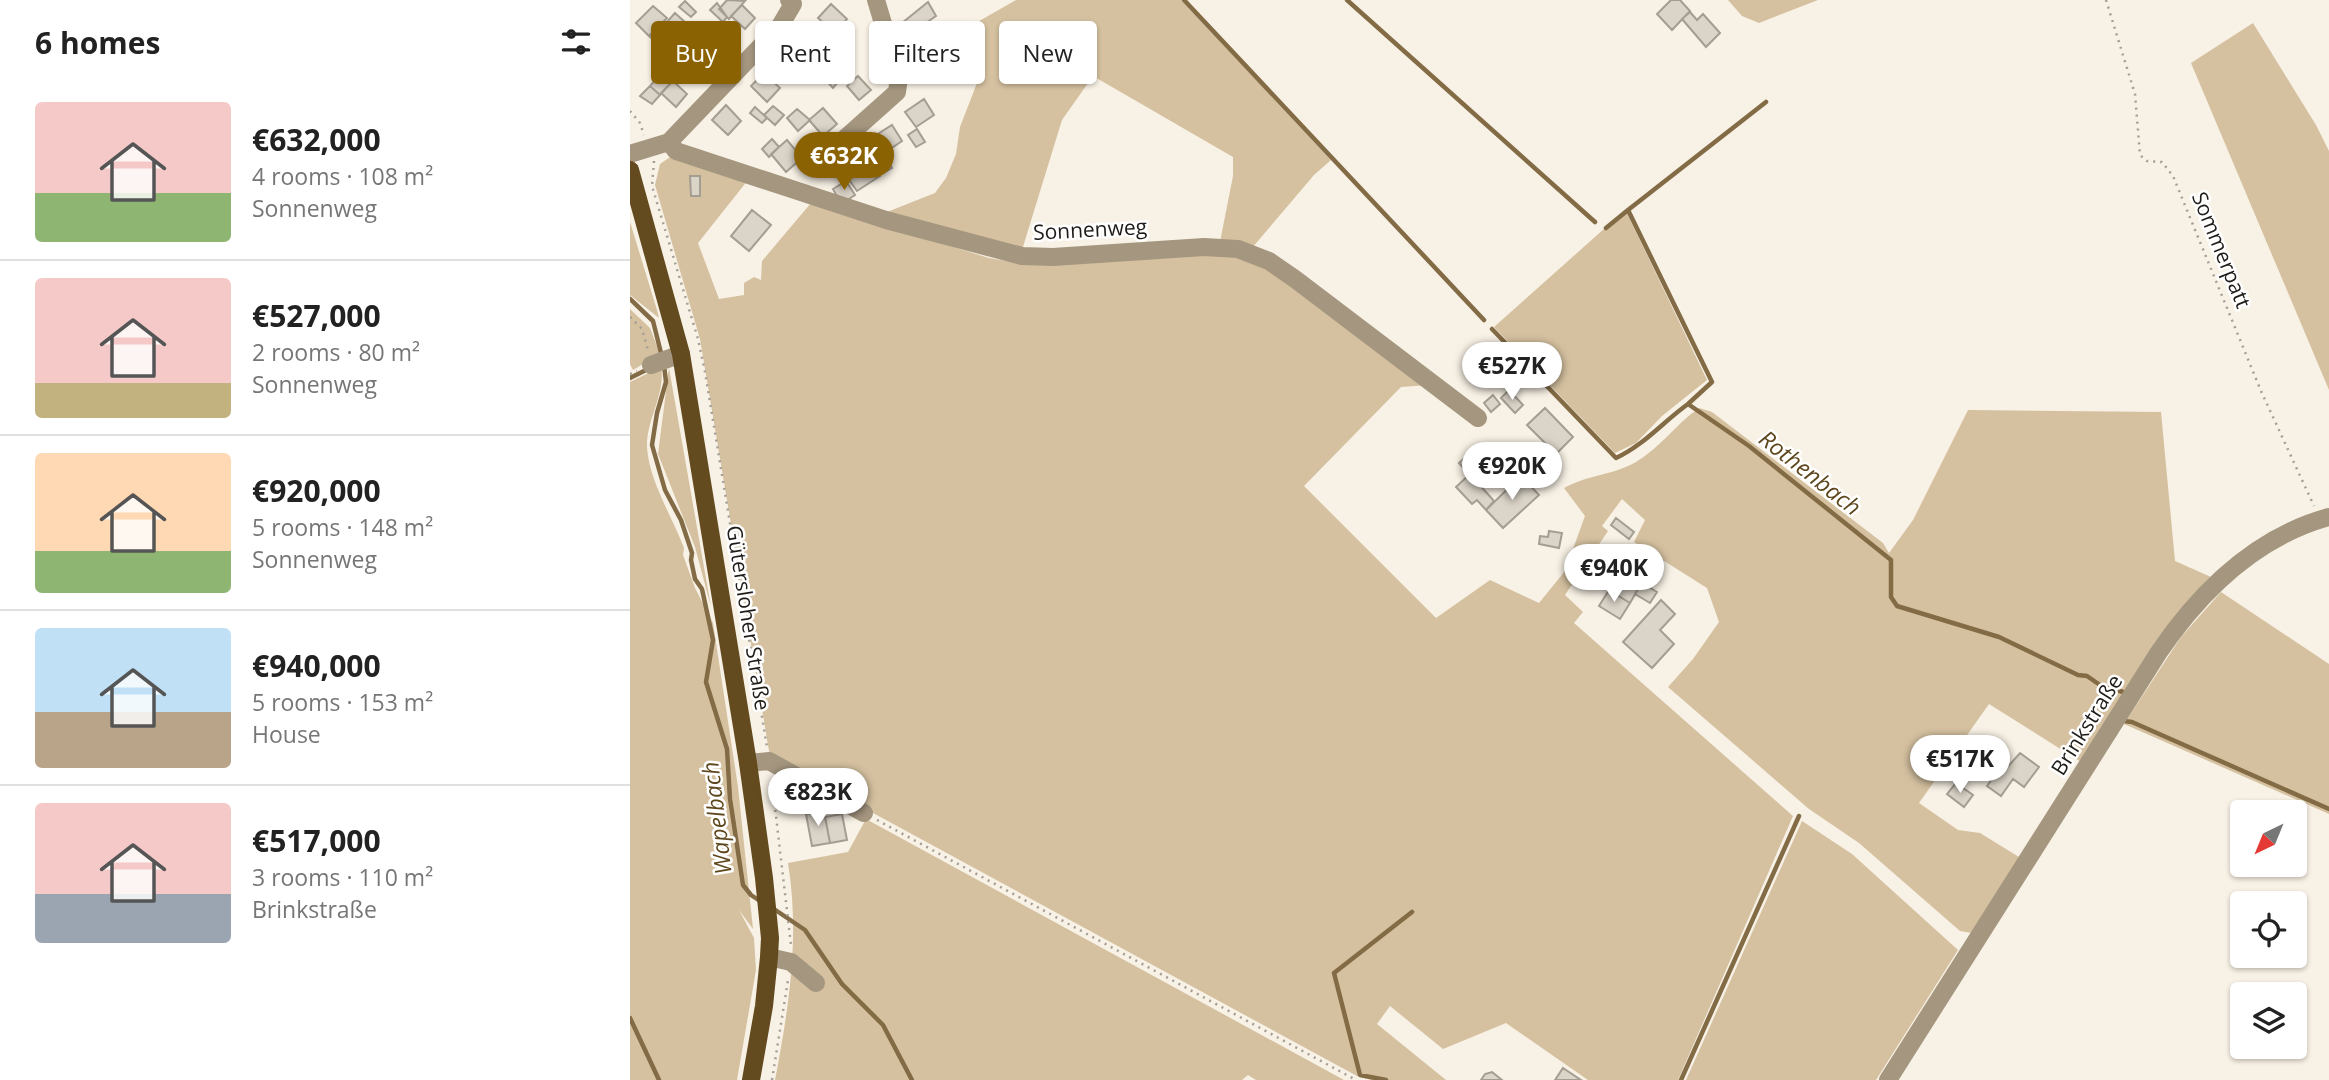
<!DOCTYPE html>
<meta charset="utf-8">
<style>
body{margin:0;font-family:"Open Sans",sans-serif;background:#f6f6f6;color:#222;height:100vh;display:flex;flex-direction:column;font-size:26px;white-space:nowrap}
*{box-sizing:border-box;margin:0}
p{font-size:23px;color:#767676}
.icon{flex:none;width:38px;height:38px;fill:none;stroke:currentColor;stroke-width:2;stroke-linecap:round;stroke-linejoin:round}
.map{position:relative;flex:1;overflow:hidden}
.sheet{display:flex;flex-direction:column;background:#fff;width:630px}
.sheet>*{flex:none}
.banner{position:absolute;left:21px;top:21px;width:665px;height:63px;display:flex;gap:14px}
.needle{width:46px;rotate:223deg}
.buttons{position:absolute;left:1600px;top:800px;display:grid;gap:14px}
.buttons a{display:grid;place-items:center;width:77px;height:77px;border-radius:7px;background:#fff;box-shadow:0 2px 5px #0004;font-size:35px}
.price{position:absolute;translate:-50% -60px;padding:0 16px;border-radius:24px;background:#fff;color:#222;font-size:23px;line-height:46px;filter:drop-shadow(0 2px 4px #0008)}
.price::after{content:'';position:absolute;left:50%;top:42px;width:21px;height:16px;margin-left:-10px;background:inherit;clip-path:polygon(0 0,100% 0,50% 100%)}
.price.on{background:#8a6202;color:#fff}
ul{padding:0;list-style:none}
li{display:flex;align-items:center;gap:21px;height:175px;padding:0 35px}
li+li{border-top:2px solid #e0e0e0}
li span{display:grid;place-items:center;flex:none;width:196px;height:140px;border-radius:7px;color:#555}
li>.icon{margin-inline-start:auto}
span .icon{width:84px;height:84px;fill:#fffc;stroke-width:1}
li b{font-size:30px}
h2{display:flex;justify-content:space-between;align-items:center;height:84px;padding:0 35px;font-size:30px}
.pill{padding:0 24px;border-radius:7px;background:#fff;box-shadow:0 2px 5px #0004;font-size:24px;line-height:63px}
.pill.on{background:#8a6202;color:#fff}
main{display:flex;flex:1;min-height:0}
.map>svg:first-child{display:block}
</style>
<main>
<section class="sheet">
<h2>6 homes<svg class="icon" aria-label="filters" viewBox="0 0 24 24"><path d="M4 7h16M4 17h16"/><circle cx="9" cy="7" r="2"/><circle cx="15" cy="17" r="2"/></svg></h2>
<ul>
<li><span style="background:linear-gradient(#f6c9c9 65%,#8fb573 0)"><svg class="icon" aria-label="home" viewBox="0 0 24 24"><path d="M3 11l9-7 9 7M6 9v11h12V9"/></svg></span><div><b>€632,000</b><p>4 rooms · 108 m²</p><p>Sonnenweg</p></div></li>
<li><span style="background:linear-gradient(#f6c9c9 75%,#c2b280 0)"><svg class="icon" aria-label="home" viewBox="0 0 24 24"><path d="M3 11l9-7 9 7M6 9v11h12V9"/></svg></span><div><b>€527,000</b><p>2 rooms · 80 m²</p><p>Sonnenweg</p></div></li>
<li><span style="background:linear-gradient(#ffd9b3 70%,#8fb573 0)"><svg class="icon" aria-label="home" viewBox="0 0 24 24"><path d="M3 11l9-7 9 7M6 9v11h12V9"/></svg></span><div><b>€920,000</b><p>5 rooms · 148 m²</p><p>Sonnenweg</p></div></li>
<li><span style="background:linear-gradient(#bfe0f5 60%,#b9a48a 0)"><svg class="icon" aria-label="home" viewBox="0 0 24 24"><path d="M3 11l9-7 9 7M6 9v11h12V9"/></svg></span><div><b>€940,000</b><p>5 rooms · 153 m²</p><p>House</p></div></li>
<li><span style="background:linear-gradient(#f6c9c9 65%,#9aa5b1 0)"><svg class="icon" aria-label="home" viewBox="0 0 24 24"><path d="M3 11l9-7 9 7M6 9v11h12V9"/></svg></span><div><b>€517,000</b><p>3 rooms · 110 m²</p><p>Brinkstraße</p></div></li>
</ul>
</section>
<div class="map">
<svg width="1699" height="1080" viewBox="0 0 1699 1080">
<rect width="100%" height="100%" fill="#f8f1e5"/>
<path fill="#d5c1a0" d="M 386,0 L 551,0 L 701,160 L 684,175 L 622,248 L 590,242 L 603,176 L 603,157 L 463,76 L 432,120 L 392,250 L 252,214 L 305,193 L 316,178 L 326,154 L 330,127 L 347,83 L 337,28 Z
M 1098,0 L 1188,0 L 1129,23 L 1112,16 Z
M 1623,23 L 1686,125 L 1699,151 L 1699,390 L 1561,63 Z
M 43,155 L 118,180 L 68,243 L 89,299 L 114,295 L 114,283 L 124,277 L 131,280 L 132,261 L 181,203 L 359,258 L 393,264 L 607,253 L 638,267 L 799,385 L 771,387 L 674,486 L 806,618 L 860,580 L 909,603 L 935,571 L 955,516 L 934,488 C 957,475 984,475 1006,462 C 1031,447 1046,424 1069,408 L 1082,412 L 1253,543 L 1259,553 L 1283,520 L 1338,410 L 1531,412 L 1545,561 L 1581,577 C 1528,632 1491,697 1451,762 L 1359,704 L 1289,803 L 1328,830 L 1350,833 L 1389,857 L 1342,933 L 1330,931 L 1229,843 L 1179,809 L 1038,687 L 1063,659 L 1089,622 L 1077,588 L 1004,542 L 1015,520 L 992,499 L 972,526 L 978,531 L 935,595 L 953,612 L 944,623 L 1163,816 L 1048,1080 L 958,1080 L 876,1023 L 813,1049 L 760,1006 L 747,1024 L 816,1080 L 741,1080 L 727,1076 L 140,757 L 70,339 L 25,185 L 30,164 Z
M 997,213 L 1077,380 L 1032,416 L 1006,443 L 985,453 L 864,327 L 975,228 L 977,230 Z
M 0,222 L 27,310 L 29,318 L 0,295 Z
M 0,309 L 20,328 L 30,354 L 3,370 L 0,364 Z
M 31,367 C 36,393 16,420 17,447 C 19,481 42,516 54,548 L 53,555 L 65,588 L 83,623 L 108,787 L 123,929 L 109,910 L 124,938 L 126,970 L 107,1080 L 0,1080 L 0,382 Z
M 39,368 L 81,607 L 65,547 L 28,454 Z
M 1591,592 L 1699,664 L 1699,814 L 1494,724 L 1551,637 Z
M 236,819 L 714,1080 L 626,1080 L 618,1075 L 612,1080 L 145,1080 C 159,1007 170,937 158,863 L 218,852 Z
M 1172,821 L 1222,854 L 1328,950 L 1246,1080 L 1056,1080 Z"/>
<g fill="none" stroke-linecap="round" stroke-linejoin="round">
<path stroke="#826b45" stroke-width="4.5" d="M 554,0 L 854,320
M 717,0 L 965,222
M 998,210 L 1136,102
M 976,228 L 998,210 L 1082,382 L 1058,404
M 0,299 L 23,321 L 32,357
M 862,329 L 986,458 C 1014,445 1033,422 1058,404 L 1119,446 L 1261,560 L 1261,597 L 1267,606 L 1369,637 L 1448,675 L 1457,676 L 1470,685 L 1493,692
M 34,365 L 36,382 L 27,413 L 22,445 L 35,490 L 51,520 L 62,553 L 61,560 L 65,579 L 72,589 L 83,640 L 76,682 L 97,749 L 100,799 L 113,885 L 121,895 L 130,901
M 0,378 L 18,369
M 1494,721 L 1502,722 L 1699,809
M 141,907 L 175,930 L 212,984 L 253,1025 L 282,1080
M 0,1018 L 29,1080
M 756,1080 L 730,1075 L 704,973 L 782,912
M 1051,1080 L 1169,816"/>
</g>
<path fill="#dbd4c8" stroke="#a49d92" stroke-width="2" d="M 97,0 L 115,1 L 99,19 L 89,9 Z
M 1041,0 L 1050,0 L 1060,11 L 1042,30 L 1027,14 Z
M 55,1 L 66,12 L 61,17 L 49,7 Z
M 298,2 L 306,16 L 293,25 L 297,31 L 283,40 L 272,23 Z
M 87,3 L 97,17 L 93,22 L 80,10 Z
M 201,4 L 217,19 L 205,33 L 188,18 Z
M 112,5 L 125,18 L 115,29 L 101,16 Z
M 23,6 L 37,18 L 19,36 L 6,23 Z
M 1060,12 L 1067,20 L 1073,14 L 1090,33 L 1076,47 L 1052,19 Z
M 45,13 L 56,23 L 47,33 L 36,23 Z
M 29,25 L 36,30 L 26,42 L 19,36 Z
M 312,25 L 316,32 L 302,41 L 298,35 Z
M 70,28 L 79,36 L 76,39 L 92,54 L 80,69 L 52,47 Z
M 296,32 L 302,41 L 293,47 L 285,38 Z
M 207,34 L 219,44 L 210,54 L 199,43 Z
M 307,38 L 310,44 L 297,52 L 293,46 Z
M 164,40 L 178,54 L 167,65 L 153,52 Z
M 105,43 L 110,48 L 99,60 L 94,56 Z
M 49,45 L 62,56 L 57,61 L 44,50 Z
M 44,50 L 57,61 L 52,67 L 39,55 Z
M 300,55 L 311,72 L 296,81 L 285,64 Z
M 37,67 L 47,76 L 30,95 L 20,86 Z
M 197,70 L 208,82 L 203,88 L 191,75 Z
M 134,73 L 150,88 L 137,102 L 121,86 Z
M 228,76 L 241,90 L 229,100 L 217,86 Z
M 43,81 L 57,94 L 46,107 L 31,93 Z
M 20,86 L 30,95 L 22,104 L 10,96 Z
M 294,99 L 304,115 L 286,127 L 275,112 Z
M 96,105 L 111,121 L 98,135 L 82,120 Z
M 143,106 L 154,115 L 145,125 L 134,115 Z
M 125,107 L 137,118 L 132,123 L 120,113 Z
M 193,108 L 207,124 L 193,136 L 179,120 Z
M 167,109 L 180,120 L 168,131 L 157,118 Z
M 262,125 L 272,141 L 253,154 L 243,137 Z
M 287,129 L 295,142 L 286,147 L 278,135 Z
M 142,139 L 149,147 L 139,157 L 132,149 Z
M 157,140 L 172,158 L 156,172 L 141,154 Z
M 253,153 L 262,168 L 255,172 L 245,158 Z
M 226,156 L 232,166 L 240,161 L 250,176 L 227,191 L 210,167 Z
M 60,176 L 70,176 L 70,196 L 61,196 Z
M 216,181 L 225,195 L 216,201 L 208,198 L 203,189 Z
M 122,210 L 141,225 L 119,251 L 101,236 Z
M 879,390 L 893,405 L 885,413 L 871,398 Z
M 863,395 L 870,404 L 861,412 L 854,403 Z
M 915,408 L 943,437 L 926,454 L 897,425 Z
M 841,452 L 852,463 L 839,474 L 829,463 Z
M 840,474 L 864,501 L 856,510 L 847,500 L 842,504 L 826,487 Z
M 891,476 L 909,495 L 873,528 L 856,510 Z
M 986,518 L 1004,532 L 999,539 L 981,525 Z
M 919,531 L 932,533 L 929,548 L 909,544 L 910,536 L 918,537 Z
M 991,569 L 1012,582 L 1000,603 L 979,590 Z
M 1012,583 L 1027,592 L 1020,603 L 1005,594 Z
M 979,590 L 1000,603 L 990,619 L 969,606 Z
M 1031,600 L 1045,614 L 1030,630 L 1044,644 L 1022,668 L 993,642 Z
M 1360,753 L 1370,760 L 1364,769 L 1354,762 Z
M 1390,753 L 1409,767 L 1394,787 L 1383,779 L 1371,796 L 1357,786 L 1370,768 L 1374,771 Z
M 1326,783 L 1343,795 L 1334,807 L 1317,794 Z
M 194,811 L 200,843 L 182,846 L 176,814 Z
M 212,814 L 217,840 L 200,843 L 195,817 Z
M 933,1068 L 951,1080 L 925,1080 Z
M 862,1072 L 872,1080 L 851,1080 L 855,1074 Z"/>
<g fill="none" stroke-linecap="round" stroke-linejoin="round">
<path stroke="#a49e96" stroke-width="2.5" stroke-dasharray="2 5" stroke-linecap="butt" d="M 1476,0 L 1505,94 L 1510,155 L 1517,161 L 1532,162 L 1543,176 L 1631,391 L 1684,506
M 0,111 L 10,123 L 14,135
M 24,161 L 22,186 L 68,339 L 75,372 L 137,747
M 0,317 L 12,329 L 18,350
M 0,374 L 7,371
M 142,782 L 161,945
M 247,820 L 726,1080
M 142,1080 L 158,980"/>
<path stroke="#a4967f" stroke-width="18" d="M 39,142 L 46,151 L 256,220 L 392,256 L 423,257 L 574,247 L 608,249 L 639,261 L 665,279 L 848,418
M 0,154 L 39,142 L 150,26 L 163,4 L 159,0
M 193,158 L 267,92 L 269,77 L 246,0
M 21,365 L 51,354
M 118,763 L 139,761 L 234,813
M 139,957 L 161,962 L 186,983
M 1258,1080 L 1529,652 C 1570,592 1626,537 1699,517"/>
<path stroke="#634b1f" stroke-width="18" d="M 0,170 L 51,354 L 118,763 L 134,878 L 140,938 L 139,957 L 134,1006 L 121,1080"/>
</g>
<g text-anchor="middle" stroke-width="5" stroke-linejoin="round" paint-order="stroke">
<g font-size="21" fill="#1f1c18" stroke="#fff">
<text transform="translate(460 230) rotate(-3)" y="7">Sonnenweg</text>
<text transform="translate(1591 250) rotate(68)" y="7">Sommerpatt</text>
<text transform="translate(118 618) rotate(81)" y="7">Gütersloher Straße</text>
<text transform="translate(1457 725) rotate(-58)" y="7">Brinkstraße</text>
</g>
<g font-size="23" font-style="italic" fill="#5e471d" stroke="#fff">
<text transform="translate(1180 473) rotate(38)" y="8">Rothenbach</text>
<text transform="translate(87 818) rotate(-97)" y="8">Wapelbach</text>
</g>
</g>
</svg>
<div class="buttons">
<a><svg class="needle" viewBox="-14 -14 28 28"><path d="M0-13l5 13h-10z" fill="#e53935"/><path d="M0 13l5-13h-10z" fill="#767676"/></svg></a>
<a><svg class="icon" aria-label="locate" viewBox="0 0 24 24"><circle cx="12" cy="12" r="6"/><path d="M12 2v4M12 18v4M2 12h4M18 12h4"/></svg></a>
<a><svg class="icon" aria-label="layers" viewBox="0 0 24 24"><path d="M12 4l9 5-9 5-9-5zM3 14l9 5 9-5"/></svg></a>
</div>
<b class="price on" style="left:214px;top:192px">€632K</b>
<b class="price" style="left:882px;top:402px">€527K</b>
<b class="price" style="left:882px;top:502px">€920K</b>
<b class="price" style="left:984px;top:604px">€940K</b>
<b class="price" style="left:1330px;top:795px">€517K</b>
<b class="price" style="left:188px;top:828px">€823K</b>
<div class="banner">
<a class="pill on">Buy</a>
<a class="pill">Rent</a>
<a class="pill">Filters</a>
<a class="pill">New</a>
</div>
</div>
</main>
